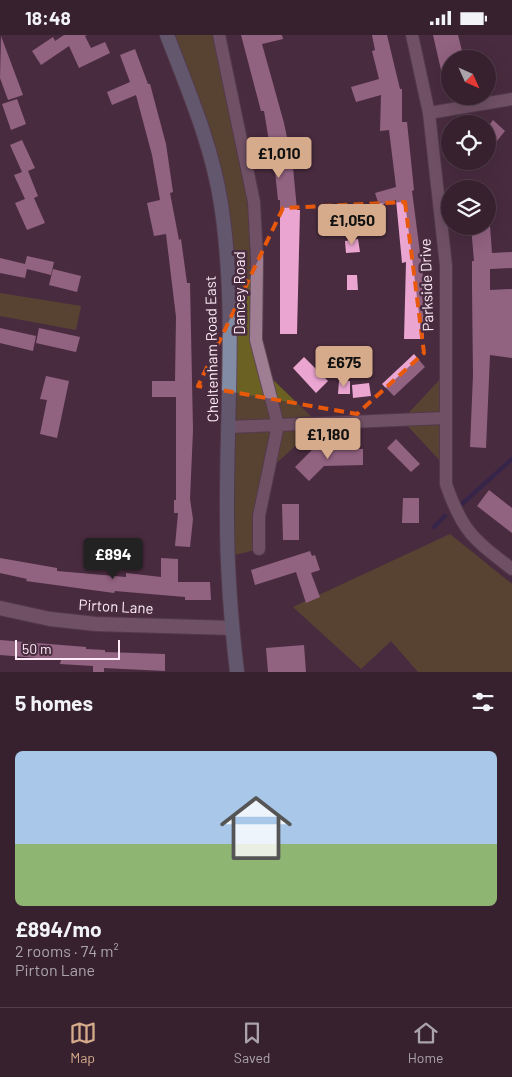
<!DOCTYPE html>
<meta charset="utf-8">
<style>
body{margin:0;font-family:Barlow,sans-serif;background:#3e2937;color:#f1f3f6;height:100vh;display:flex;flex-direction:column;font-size:19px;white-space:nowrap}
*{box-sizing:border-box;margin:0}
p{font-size:16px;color:#aaa3aa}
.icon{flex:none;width:28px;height:28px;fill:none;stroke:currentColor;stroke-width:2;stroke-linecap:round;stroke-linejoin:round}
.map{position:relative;height:637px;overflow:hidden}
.side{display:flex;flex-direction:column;background:#37212f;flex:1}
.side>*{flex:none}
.needle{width:32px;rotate:135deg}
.tools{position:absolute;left:441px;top:15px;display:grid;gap:10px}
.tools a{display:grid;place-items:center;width:55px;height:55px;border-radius:50%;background:#37212f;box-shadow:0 5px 20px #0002,0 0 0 1px #513e4b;font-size:25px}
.scale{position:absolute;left:15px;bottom:12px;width:105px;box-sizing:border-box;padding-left:5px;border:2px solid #feebf7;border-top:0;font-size:14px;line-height:18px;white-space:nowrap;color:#feebf7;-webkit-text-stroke:4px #492c3f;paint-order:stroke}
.price{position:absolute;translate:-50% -42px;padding:0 11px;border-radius:5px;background:#d6ab8b;color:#111;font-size:16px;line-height:32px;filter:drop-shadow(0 1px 2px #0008)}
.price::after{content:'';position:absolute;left:50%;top:30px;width:15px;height:11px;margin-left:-8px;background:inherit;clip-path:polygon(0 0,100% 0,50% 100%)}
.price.active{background:#222;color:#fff}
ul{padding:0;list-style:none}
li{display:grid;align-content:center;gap:10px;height:265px;padding:0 15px}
li span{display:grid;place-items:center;height:155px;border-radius:8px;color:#555}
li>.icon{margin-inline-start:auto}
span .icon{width:90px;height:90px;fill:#fffc;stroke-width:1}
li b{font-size:21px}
h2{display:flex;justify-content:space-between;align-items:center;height:60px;padding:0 15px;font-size:21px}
.status{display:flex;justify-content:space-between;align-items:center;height:35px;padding:0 25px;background:#37212f;direction:ltr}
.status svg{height:14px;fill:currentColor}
.dock{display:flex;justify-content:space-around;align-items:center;height:70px;border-top:1px solid #513e4b;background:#37212f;font-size:14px;color:#aaa3aa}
.dock a{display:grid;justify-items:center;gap:2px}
.dock .active{color:#d6ab8b}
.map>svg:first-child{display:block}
</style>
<div class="status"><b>18:48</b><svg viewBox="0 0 49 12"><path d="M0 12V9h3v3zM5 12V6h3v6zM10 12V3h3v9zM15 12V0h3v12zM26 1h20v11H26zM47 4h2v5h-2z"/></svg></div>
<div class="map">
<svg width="512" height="637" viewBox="0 0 512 637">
<rect width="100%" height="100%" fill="#492c3f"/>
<path fill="#6a6123" d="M 167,0 L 214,0 L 254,167 L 256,305 L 266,338 L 319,389 L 268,436 L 259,514 L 227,522 L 221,168 Z
M 0,258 L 81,271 L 76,295 L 0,281 Z
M 445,339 L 444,430 L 402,385 Z
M 450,499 L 512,549 L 512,637 L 418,637 L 391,606 L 361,634 L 293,572 Z"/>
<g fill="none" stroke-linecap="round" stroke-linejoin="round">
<path stroke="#221d55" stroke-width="4.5" d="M 462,469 L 512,424
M 434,492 L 445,481"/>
</g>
<path fill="#eaa5d1" d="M 64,0 L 87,0 L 85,1 L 91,13 L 105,7 L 110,18 L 79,33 L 69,11 L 41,30 L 32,16 L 53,2 L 55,6 Z
M 241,0 L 282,0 L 283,4 L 262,9 L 284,88 L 293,132 L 297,175 L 300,175 L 297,299 L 280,299 L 280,165 L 278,165 L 273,118 L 271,118 L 264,76 L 261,76 Z
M 372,0 L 387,0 L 400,54 L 402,54 L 402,87 L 407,87 L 414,155 L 412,156 L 423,241 L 424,304 L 404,304 L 406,227 L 402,228 L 396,165 L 379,170 L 375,158 L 396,152 L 389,95 L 380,96 L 381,60 L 356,67 L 351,52 L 379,44 L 372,16 L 375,15 Z
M 433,0 L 458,0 L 464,24 L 450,24 L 450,57 L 446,57 Z
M 1,1 L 23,60 L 8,65 L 0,43 Z
M 135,14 L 148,49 L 150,49 L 166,109 L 173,157 L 170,158 L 179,205 L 181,204 L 187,248 L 190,248 L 193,395 L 190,464 L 193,484 L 190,512 L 175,511 L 178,478 L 174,478 L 174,465 L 176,465 L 176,362 L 152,362 L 152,346 L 175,346 L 176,282 L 166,199 L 154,201 L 147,168 L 160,165 L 152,120 L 136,60 L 112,70 L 107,57 L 130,47 L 120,20 Z
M 17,64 L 26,89 L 11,95 L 2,69 Z
M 493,85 L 505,96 L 488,117 L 488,92 Z
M 22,105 L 35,133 L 28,136 L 38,161 L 34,163 L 45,188 L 27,195 L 15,168 L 25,164 L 14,140 L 22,137 L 10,110 Z
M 471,191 L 490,191 L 492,218 L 512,217 L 512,233 L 490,234 L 490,255 L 512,254 L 512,323 L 490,320 L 486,413 L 470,412 L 473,340 L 472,253 L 472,226 L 474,226 Z
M 358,204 L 360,217 L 346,218 L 345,206 Z
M 27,221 L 54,227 L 51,240 L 27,234 L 25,243 L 0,238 L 0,223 L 25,229 Z
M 53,234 L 81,241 L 77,257 L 49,250 Z
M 347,240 L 357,240 L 358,255 L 347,255 Z
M 0,293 L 36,301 L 33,316 L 0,308 Z
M 39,293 L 80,302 L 76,317 L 36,308 Z
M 414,319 L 425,332 L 394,361 L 382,349 Z
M 304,322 L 328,346 L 316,358 L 293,333 Z
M 46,341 L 69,346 L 57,403 L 40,399 L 47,365 L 40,364 Z
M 339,346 L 350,346 L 350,359 L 338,359 Z
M 369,348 L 371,361 L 353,363 L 352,350 Z
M 396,404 L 420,429 L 411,437 L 387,413 Z
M 319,408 L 324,414 L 363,414 L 363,430 L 324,431 L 309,446 L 295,432 Z
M 489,455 L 512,473 L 512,498 L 477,471 Z
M 403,463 L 419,463 L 419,488 L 402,488 Z
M 282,469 L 299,469 L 299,505 L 283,505 Z
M 310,516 L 312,521 L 315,520 L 320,535 L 311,538 L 320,562 L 306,568 L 296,537 L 255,550 L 251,535 Z
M 0,523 L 57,533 L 57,536 L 126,542 L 126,538 L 161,542 L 161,523 L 178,524 L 178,547 L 210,547 L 211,565 L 185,565 L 185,562 L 115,556 L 114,558 L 26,546 L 27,544 L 0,538 Z
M 0,605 L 86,612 L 86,614 L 105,615 L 105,617 L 165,619 L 165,636 L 104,633 L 104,637 L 93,637 L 93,631 L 60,629 L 61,625 L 0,620 Z
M 304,610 L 306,637 L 268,637 L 266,613 Z"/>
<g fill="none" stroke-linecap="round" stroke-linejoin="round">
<defs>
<path id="minor" d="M 219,0 L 254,167 L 257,224 L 256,305 L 278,390 L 259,481 L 259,514
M 412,0 L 429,78 L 446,231 L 446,449 C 462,496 473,504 512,534
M 429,78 L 512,64
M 229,392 L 445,383"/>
<path id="tertiary" d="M 0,573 L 50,584 L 96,589 L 232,593"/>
<path id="secondary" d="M 167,0 C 188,55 212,110 221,169 C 237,273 226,378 227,482 C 227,534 231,586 237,637"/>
</defs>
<use href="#minor" stroke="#604857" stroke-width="14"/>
<use href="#tertiary" stroke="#604857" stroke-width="16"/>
<use href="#secondary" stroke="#604857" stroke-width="16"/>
<use href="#minor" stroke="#9f7d92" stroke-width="12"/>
<use href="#tertiary" stroke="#9f7d92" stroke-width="14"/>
<use href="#secondary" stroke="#828ca5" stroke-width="14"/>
</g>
<path d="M0 0H512V637H0ZM 405,167 L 424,318 L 357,379 L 198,351 L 283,173 Z" fill="#492c3f" fill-opacity=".55" fill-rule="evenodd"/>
<path fill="none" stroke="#e8590c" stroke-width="4" stroke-dasharray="10 6" stroke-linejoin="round" d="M 405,167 L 424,318 L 357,379 L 198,351 L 283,173 Z"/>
<g text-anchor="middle" stroke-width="5" stroke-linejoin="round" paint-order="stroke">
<g font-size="15" fill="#feebf7" stroke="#492c3f">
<text transform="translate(427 250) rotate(-92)" y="5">Parkside Drive</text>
<text transform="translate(240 258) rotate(-90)" y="5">Dancey Road</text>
<text transform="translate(212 314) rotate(-91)" y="5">Cheltenham Road East</text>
<text transform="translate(116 572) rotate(3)" y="5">Pirton Lane</text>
</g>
</g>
</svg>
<div class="tools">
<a><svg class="needle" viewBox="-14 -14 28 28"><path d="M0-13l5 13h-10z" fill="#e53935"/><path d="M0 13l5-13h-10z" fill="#aaa3aa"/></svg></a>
<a><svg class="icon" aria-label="locate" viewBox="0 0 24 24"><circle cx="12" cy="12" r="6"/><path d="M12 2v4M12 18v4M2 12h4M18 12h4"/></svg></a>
<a><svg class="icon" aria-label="layers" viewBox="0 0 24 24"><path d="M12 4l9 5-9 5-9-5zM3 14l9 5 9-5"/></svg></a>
</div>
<div class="scale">50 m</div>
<b class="price" style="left:279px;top:144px">£1,010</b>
<b class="price" style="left:352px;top:211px">£1,050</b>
<b class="price" style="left:344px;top:353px">£675</b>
<b class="price" style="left:328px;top:425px">£1,180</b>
<b class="price active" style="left:113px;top:545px">£894</b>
</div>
<section class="side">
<h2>5 homes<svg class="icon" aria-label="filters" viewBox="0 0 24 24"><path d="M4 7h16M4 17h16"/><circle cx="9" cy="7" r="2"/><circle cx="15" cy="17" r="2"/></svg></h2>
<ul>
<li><span style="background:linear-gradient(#a9c7e8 60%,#8fb573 0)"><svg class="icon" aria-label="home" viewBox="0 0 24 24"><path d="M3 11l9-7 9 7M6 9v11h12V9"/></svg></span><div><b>£894/mo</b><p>2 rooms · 74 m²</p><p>Pirton Lane</p></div></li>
</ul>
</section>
<nav class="dock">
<a class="active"><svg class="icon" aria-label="map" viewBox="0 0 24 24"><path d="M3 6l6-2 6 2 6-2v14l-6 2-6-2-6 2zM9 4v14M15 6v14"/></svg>Map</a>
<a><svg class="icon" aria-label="saved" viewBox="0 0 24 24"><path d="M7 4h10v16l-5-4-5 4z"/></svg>Saved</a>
<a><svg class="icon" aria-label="home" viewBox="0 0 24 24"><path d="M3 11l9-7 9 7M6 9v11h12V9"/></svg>Home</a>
</nav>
